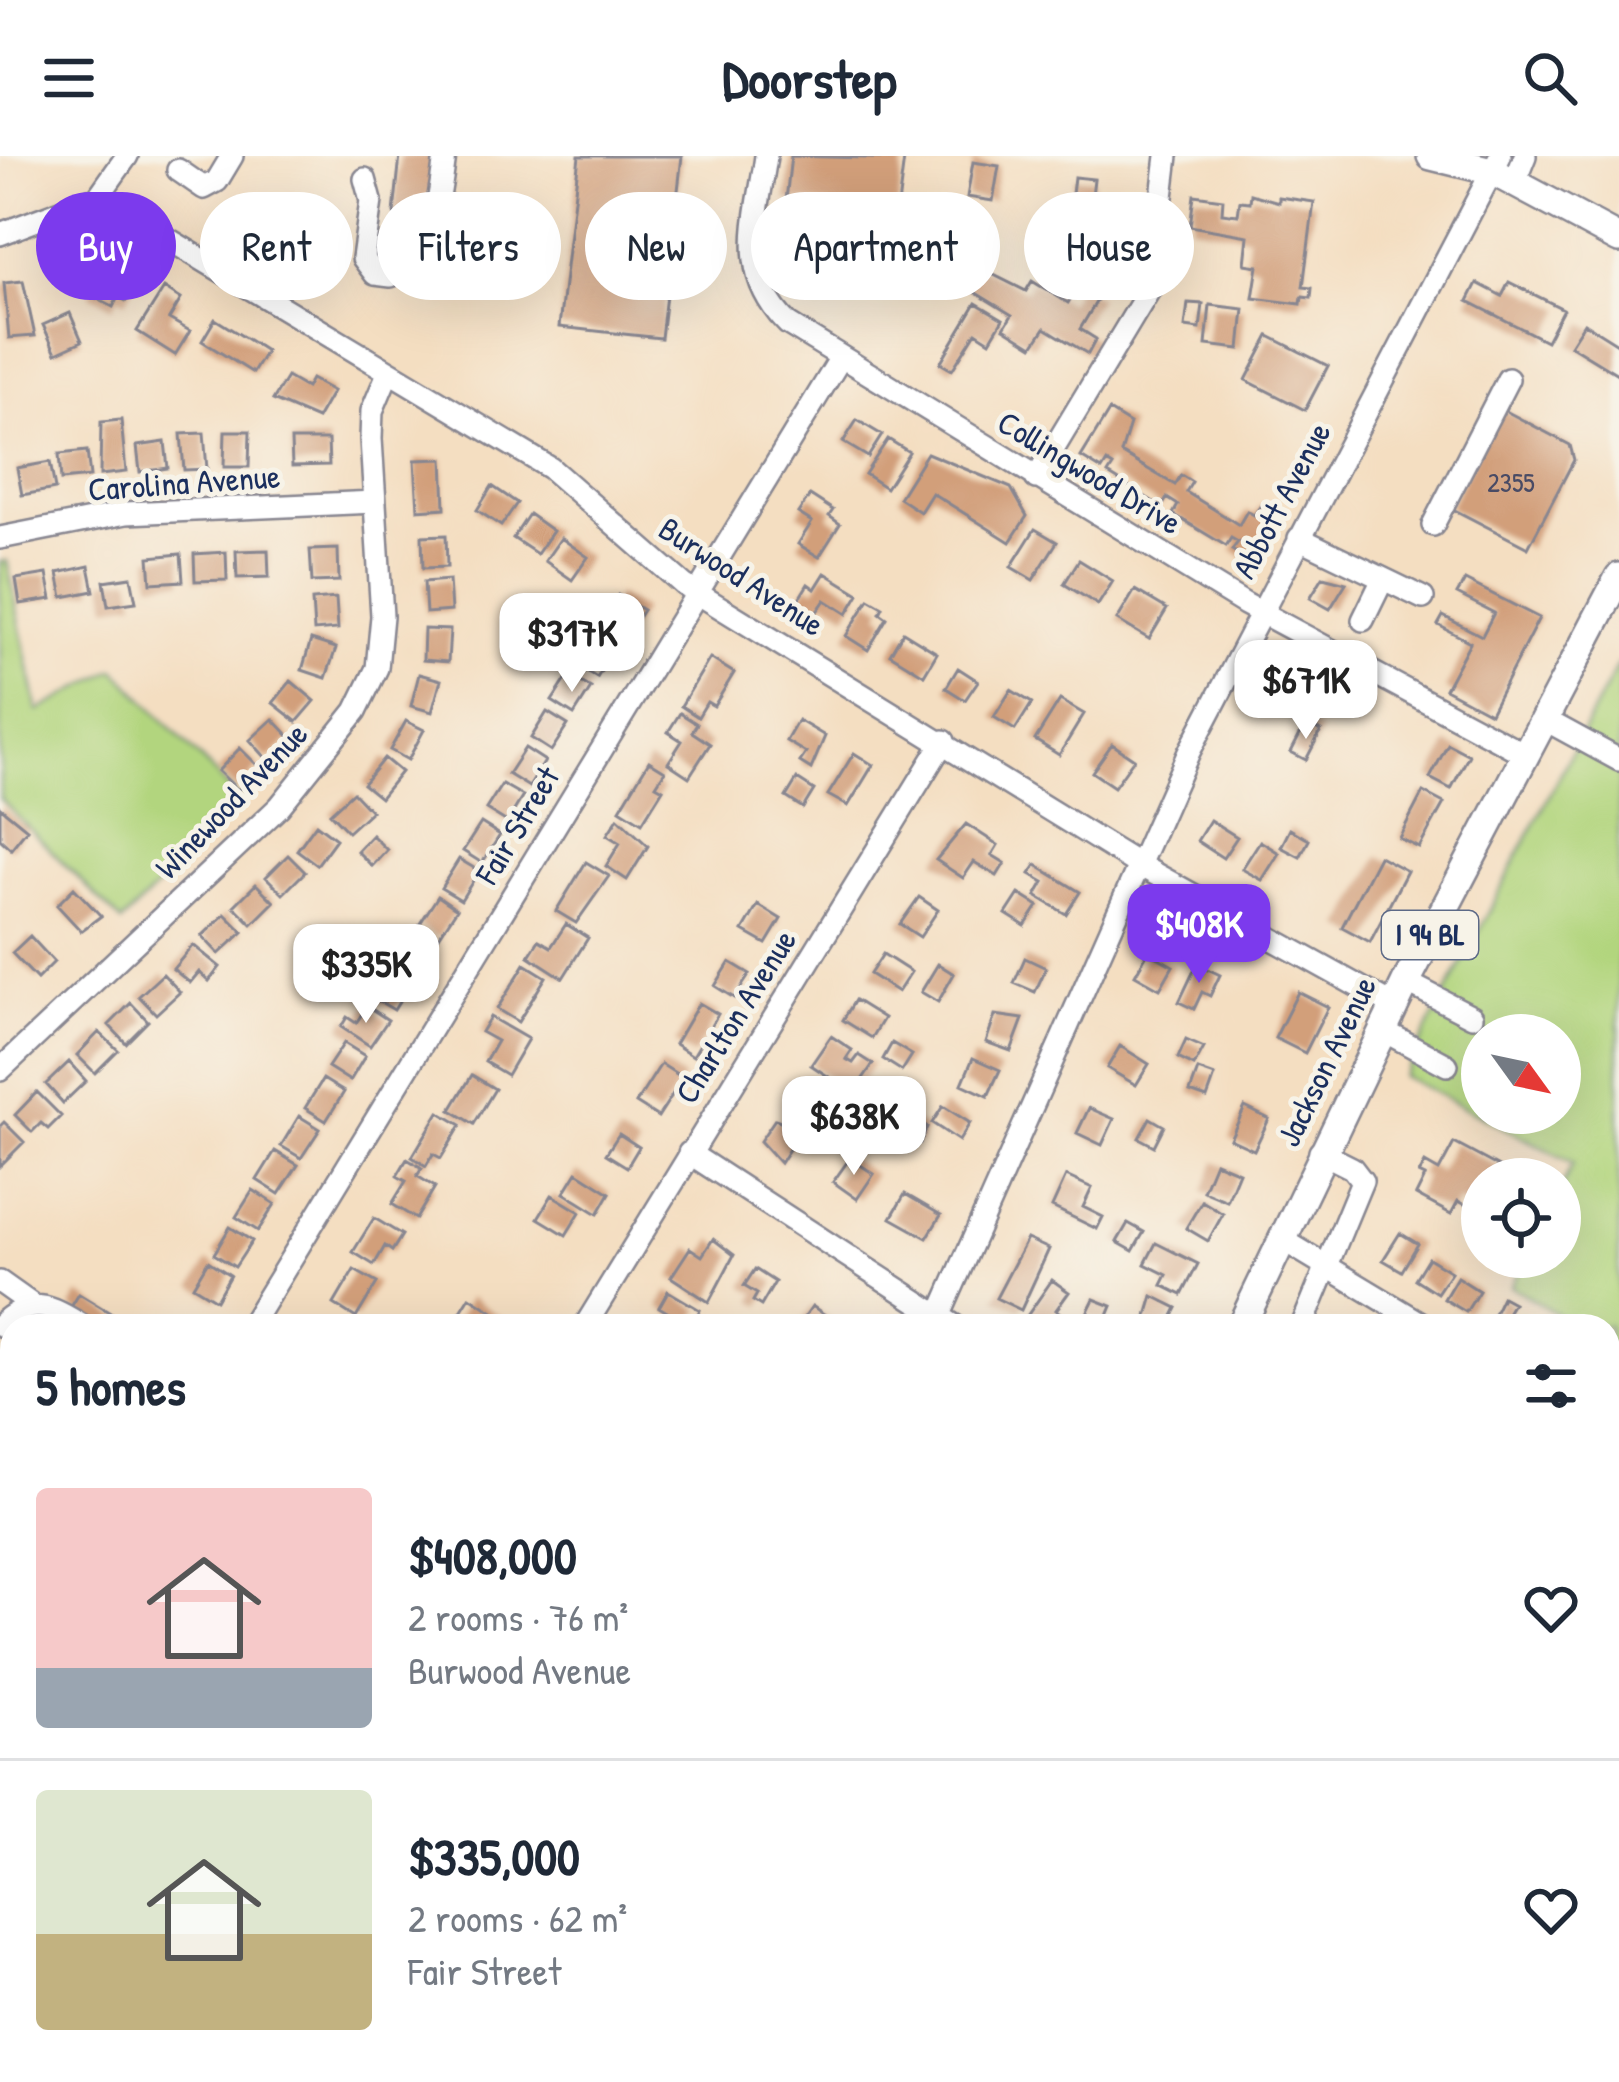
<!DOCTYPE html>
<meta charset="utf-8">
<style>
body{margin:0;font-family:"Patrick Hand",sans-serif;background:#f6f6f7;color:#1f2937;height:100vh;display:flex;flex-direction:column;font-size:45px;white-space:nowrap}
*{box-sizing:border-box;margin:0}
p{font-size:39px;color:#747a83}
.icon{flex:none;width:66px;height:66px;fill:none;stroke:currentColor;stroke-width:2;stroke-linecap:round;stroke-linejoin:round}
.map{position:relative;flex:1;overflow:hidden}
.panel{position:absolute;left:0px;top:1158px;width:1620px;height:768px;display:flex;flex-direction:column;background:#fff;border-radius:36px 36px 0 0;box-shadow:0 12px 48px #0002}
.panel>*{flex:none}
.guide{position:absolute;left:36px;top:36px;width:1548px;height:108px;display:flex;gap:24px}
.needle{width:78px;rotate:123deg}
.tools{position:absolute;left:1461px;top:858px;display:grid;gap:24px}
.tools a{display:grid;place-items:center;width:120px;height:120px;border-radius:50%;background:#fff;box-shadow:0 12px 48px #0002;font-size:60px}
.price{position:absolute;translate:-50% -102px;padding:0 27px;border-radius:24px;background:#fff;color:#222;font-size:39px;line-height:78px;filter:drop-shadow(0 3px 6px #0008)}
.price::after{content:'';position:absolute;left:50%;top:72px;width:36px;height:27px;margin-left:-18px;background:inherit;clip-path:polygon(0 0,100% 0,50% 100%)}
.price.current{background:#7c3aed;color:#fff}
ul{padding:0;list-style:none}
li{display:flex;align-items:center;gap:36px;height:300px;padding:0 36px}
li+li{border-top:3px solid #e0e1e3}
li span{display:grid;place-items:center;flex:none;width:336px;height:240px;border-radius:12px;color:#555}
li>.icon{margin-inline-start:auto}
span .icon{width:144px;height:144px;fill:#fffc;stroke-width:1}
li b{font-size:51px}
h2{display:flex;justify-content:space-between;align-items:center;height:144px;padding:0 36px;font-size:51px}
.chip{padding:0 42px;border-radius:54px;background:#fff;box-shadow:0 12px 48px #0002;font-size:42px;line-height:108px}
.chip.current{background:#7c3aed;color:#fff}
header{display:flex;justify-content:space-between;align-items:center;height:156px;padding:0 36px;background:#fff;font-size:54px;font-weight:700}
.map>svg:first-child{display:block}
</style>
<header><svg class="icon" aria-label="menu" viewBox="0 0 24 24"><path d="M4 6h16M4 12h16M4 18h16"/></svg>Doorstep<svg class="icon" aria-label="search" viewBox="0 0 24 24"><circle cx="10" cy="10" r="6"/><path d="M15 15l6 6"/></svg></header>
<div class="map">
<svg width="1619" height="1926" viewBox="0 0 1619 1926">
<rect width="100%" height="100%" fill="#f7f3e8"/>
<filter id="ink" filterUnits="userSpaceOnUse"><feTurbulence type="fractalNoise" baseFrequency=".00833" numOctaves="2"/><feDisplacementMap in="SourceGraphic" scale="24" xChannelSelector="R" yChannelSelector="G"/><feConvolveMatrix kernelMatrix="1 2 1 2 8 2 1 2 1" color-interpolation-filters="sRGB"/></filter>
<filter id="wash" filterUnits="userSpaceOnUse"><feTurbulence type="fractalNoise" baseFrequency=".004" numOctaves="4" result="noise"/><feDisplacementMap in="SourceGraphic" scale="48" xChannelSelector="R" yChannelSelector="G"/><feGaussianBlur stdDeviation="2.7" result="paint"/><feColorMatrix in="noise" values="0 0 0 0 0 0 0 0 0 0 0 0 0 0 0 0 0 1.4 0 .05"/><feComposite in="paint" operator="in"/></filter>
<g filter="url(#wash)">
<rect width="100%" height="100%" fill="#f4dec1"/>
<path fill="#b2d57e" stroke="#66826e" stroke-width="3" fill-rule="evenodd" d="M 7,405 L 38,555 L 115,513 L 242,646 L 122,766 L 0,643 L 0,406 Z
M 1619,506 L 1619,1196 L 1608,1189 L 1608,1170 L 1576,1170 L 1511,1130 L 1526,1101 L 1560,1101 L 1560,1034 L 1573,1007 L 1403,920 ZM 1482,879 L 1560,879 L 1560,957 L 1482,957 Z"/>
<g id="blocks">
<path fill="#d29f7a" d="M 400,0 L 438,0 L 422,69 L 397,66 L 394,57 Z
M 579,0 L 682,0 L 661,182 L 559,171 Z
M 791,0 L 904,3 L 889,119 L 823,112 L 831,49 L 786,44 Z
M 973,6 L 999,10 L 993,45 L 967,41 Z
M 1074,21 L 1094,23 L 1084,107 L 1064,105 Z
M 1251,38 L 1279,46 L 1279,41 L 1314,46 L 1303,131 L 1312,132 L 1311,142 L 1302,141 L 1301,148 L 1253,142 L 1258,110 L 1245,108 L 1248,80 L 1190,70 L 1194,39 L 1223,43 L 1222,57 L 1238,59 L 1240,45 L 1250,46 Z
M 1115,44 L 1137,47 L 1133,82 L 1111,79 Z
M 947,93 L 985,98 L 980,112 L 1026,135 L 1032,125 L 1068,147 L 1079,129 L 1099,141 L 1080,173 L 1096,183 L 1088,198 L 1045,172 L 1033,190 L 1004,172 L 1012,159 L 932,110 Z
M 104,103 L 139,122 L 126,145 L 118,141 L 113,151 L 90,139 Z
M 23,125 L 35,180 L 9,182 L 4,127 Z
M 1509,126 L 1563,153 L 1546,185 L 1468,145 L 1477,127 L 1502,140 Z
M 164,132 L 181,143 L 169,163 L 190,175 L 175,199 L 137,175 Z
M 976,147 L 1003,163 L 990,185 L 976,176 L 952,214 L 940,207 Z
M 1188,147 L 1203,148 L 1200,173 L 1185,171 Z
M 1210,149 L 1244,153 L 1240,193 L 1206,189 Z
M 70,157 L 82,185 L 56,197 L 43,169 Z
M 215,163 L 266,195 L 253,217 L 202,185 Z
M 1584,167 L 1619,189 L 1619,219 L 1570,189 Z
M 1269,180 L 1328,210 L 1305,254 L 1246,224 Z
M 287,221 L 306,232 L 311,223 L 333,235 L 317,263 L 273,244 Z
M 1500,252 L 1570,289 L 1574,304 L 1528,392 L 1449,351 Z
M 1109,255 L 1130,268 L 1121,297 L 1175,329 L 1181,319 L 1192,326 L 1186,336 L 1239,369 L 1247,355 L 1254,359 L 1261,349 L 1280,361 L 1252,407 L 1232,394 L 1238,386 L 1231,382 L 1226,390 L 1173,358 L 1178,349 L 1167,342 L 1162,351 L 1108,318 L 1113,310 L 1107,306 L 1102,314 L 1081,301 Z
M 121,264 L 126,316 L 100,319 L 101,266 Z
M 857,264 L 882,279 L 868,301 L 843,286 Z
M 225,275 L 250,275 L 249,311 L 224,311 Z
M 204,277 L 207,313 L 184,314 L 181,278 Z
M 888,283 L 909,296 L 886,332 L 865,318 Z
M 291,284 L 328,284 L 329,309 L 292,310 Z
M 165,286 L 168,312 L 140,316 L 137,290 Z
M 87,295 L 90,321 L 61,324 L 59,298 Z
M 927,297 L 1011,332 L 1027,360 L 1010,386 L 932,337 L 920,356 L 899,342 Z
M 443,303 L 445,352 L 418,354 L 415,304 Z
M 50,306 L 55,333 L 22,339 L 17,312 Z
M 492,330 L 517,347 L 501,370 L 477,354 Z
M 810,339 L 833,354 L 829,360 L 840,368 L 819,401 L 798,388 L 812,366 L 798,357 Z
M 529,358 L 553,375 L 537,398 L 513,382 Z
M 1035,373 L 1057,386 L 1033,424 L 1011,411 Z
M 446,379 L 447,411 L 423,412 L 422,380 Z
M 561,382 L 588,401 L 572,424 L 545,405 Z
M 338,393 L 339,425 L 312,426 L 310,394 Z
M 268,394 L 269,421 L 237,422 L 236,395 Z
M 226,396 L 227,424 L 195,425 L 194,398 Z
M 181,398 L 183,425 L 151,427 L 149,401 Z
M 1079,404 L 1113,425 L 1098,449 L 1064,428 Z
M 89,410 L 94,435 L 63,441 L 58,417 Z
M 825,417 L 859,438 L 847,458 L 825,444 L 816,457 L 797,446 L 808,428 L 815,433 Z
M 47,418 L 52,443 L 20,448 L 16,423 Z
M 131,421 L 136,446 L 108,450 L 104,425 Z
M 1323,421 L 1346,427 L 1330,453 L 1310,442 Z
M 449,424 L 451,455 L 426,457 L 424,426 Z
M 1465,424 L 1539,462 L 1490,557 L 1445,533 L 1470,486 L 1438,469 L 1443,460 L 1482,480 L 1494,457 L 1457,438 Z
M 1135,434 L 1167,453 L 1149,483 L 1117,464 Z
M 618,439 L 643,454 L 624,483 L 599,467 Z
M 336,442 L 338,473 L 314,475 L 312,444 Z
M 869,443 L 883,451 L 880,457 L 887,462 L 868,494 L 846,480 Z
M 424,473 L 450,474 L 448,506 L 423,504 Z
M 903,476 L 937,497 L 924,519 L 890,498 Z
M 590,481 L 613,496 L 597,522 L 574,508 Z
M 311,484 L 336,492 L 326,522 L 302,514 Z
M 710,502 L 734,517 L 714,550 L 707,546 L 698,561 L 681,550 Z
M 958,512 L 978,525 L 965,544 L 946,532 Z
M 419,518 L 441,524 L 432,556 L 411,550 Z
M 569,519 L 591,532 L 574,559 L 552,545 Z
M 291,525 L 315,545 L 297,566 L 273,547 Z
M 1011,534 L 1032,547 L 1015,574 L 994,561 Z
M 1060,544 L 1084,558 L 1059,599 L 1035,584 Z
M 547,556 L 568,569 L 551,595 L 531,582 Z
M 680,557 L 697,568 L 692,576 L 710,588 L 689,621 L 668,607 L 682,585 L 668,576 Z
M 273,563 L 291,582 L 268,604 L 250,584 Z
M 798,564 L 825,580 L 811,613 L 800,606 L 806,597 L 786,585 Z
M 406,565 L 424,574 L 408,604 L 390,594 Z
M 1306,567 L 1321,575 L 1306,604 L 1291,596 Z
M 1112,588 L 1134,603 L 1114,631 L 1092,616 Z
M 1448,588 L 1469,599 L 1451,633 L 1430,622 Z
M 240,592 L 259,611 L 238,634 L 218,615 Z
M 525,592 L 545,605 L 529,631 L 508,618 Z
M 854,597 L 873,609 L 848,650 L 828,639 Z
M 384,602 L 401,616 L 380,642 L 363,628 Z
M 649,605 L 665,615 L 656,629 L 663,633 L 642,667 L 620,653 Z
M 797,623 L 814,634 L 803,652 L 786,641 Z
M 502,628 L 523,640 L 507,666 L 486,653 Z
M 353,636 L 371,655 L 348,676 L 330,657 Z
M 1423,636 L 1444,647 L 1419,692 L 1399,682 Z
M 0,651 L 27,673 L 11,693 L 0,683 Z
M 618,662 L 648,690 L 627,724 L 606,710 L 620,687 L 607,679 Z
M 1210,664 L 1237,681 L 1223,702 L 1197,685 Z
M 481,667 L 500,679 L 482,707 L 463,695 Z
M 316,668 L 336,683 L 317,709 L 297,694 Z
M 966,668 L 998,689 L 992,699 L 1005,707 L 997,720 L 974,706 L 963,722 L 936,704 Z
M 1290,673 L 1309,684 L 1300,701 L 1281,691 Z
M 372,679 L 387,694 L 372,710 L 357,695 Z
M 1260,685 L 1279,697 L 1262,724 L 1242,713 Z
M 288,699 L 305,716 L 283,738 L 266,721 Z
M 1379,700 L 1407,715 L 1370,786 L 1342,771 Z
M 459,703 L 479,715 L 461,744 L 441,732 Z
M 586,706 L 609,720 L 576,767 L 556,755 Z
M 1036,709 L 1080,736 L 1066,758 L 1036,740 L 1044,726 L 1030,718 Z
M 256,728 L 274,746 L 252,768 L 234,750 Z
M 74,732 L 101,760 L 81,775 L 57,749 Z
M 1019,738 L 1038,750 L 1025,770 L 1006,758 Z
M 438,740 L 457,753 L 438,782 L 419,769 Z
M 919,741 L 938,754 L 920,781 L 900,768 Z
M 758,749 L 781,763 L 766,788 L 743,775 Z
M 225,758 L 243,776 L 219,798 L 202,780 Z
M 566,768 L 588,782 L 563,822 L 529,800 L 539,784 L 551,791 Z
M 412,778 L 433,791 L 416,818 L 385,799 L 393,786 L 403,792 Z
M 30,780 L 54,806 L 37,823 L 12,797 Z
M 193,789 L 220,811 L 209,825 L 199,816 L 190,827 L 173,813 Z
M 1148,796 L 1173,810 L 1160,833 L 1135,819 Z
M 883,798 L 911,816 L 898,836 L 870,818 Z
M 1025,802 L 1046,812 L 1035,836 L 1014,827 Z
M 730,806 L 750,818 L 734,842 L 715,830 Z
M 525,808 L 546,821 L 518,866 L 497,853 Z
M 938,808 L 954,818 L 938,846 L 921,836 Z
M 1197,808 L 1220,819 L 1210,840 L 1202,836 L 1194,853 L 1179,846 Z
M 389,813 L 411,827 L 394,854 L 372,841 Z
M 163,818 L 180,836 L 156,858 L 139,840 Z
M 1298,836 L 1328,851 L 1305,897 L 1275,882 Z
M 855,844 L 884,862 L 872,882 L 843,864 Z
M 131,847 L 148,865 L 126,887 L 109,869 Z
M 699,847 L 718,858 L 693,900 L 675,888 Z
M 367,850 L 388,864 L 370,890 L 341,871 L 347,861 L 356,867 Z
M 995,859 L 1023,863 L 1011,895 L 986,886 Z
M 490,861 L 528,883 L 507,919 L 485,906 L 497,885 L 481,876 Z
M 99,876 L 118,894 L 95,917 L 77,899 Z
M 831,880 L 852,894 L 846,903 L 853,907 L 859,899 L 873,908 L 853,937 L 811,909 Z
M 1186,884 L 1204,892 L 1194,910 L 1178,902 Z
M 344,887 L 365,900 L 350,925 L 328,911 Z
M 892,887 L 912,899 L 902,915 L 883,903 Z
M 1120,890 L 1149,908 L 1136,929 L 1107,912 Z
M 973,902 L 1000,914 L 988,940 L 962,928 Z
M 69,906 L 86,925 L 63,947 L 46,928 Z
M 661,908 L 683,922 L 658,961 L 636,947 Z
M 1198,914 L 1215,920 L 1207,942 L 1190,936 Z
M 472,919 L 495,933 L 474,968 L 451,954 Z
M 323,923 L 344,936 L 326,965 L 305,952 Z
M 37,936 L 61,960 L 48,973 L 41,967 L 32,976 L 15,959 Z
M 943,950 L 970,967 L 959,985 L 932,967 Z
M 1245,951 L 1269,963 L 1254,994 L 1230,983 Z
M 1089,952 L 1114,963 L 1102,989 L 1077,977 Z
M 439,956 L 461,969 L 441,1002 L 433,998 L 426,1010 L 412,1001 Z
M 299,960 L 320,973 L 301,1002 L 281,990 Z
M 907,962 L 927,971 L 920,987 L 900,978 Z
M 1150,962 L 1164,970 L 1154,990 L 1139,982 Z
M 775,963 L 802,973 L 780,1007 L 760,985 Z
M 4,966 L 24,986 L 0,1010 L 0,970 Z
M 619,978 L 639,991 L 627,1011 L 606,998 Z
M 1454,987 L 1512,1018 L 1509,1023 L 1482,1023 L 1480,1056 L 1458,1045 L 1451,1058 L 1416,1039 L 1425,1021 L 1419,1018 L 1425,1007 L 1439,1015 Z
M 275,995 L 298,1009 L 279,1038 L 257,1024 Z
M 850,1002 L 874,1018 L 857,1043 L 833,1026 Z
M 407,1003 L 422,1012 L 417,1020 L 435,1031 L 416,1063 L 392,1048 L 406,1025 L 397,1020 Z
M 1215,1006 L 1239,1016 L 1227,1045 L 1203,1035 Z
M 577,1016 L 610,1037 L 598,1058 L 564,1037 Z
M 1066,1020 L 1092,1032 L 1083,1051 L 1103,1061 L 1097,1073 L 1052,1051 Z
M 253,1034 L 275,1048 L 258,1075 L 236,1061 Z
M 905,1038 L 941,1059 L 927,1082 L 891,1062 Z
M 552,1039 L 580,1056 L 566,1079 L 538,1062 Z
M 1202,1045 L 1223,1058 L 1208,1085 L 1186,1072 Z
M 374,1062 L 402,1079 L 392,1095 L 385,1090 L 374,1109 L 353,1096 Z
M 1128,1067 L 1144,1076 L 1133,1095 L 1117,1086 Z
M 230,1071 L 252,1085 L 235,1111 L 214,1098 Z
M 1400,1077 L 1418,1088 L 1402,1115 L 1383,1104 Z
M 713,1083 L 734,1099 L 709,1146 L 671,1121 L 690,1092 L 702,1100 Z
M 1027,1083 L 1049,1093 L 1021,1154 L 996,1142 Z
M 1156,1087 L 1198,1108 L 1182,1139 L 1162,1129 L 1167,1119 L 1145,1108 Z
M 1428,1102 L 1451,1116 L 1437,1137 L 1415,1123 Z
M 208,1105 L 230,1119 L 216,1144 L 193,1130 Z
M 755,1113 L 775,1126 L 761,1150 L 753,1145 L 757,1138 L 744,1130 Z
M 354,1114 L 377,1127 L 356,1162 L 334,1148 Z
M 1457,1121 L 1479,1135 L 1466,1156 L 1444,1143 Z
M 1052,1124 L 1069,1136 L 1056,1154 L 1071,1165 L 1067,1170 L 1040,1170 L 1027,1160 Z
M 668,1135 L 700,1154 L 690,1170 L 659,1151 Z
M 79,1138 L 132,1170 L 101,1170 L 71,1151 Z
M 1153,1140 L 1177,1152 L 1168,1170 L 1144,1170 Z
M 470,1141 L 504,1163 L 500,1170 L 452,1170 Z
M 1502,1141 L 1513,1147 L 1507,1157 L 1518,1163 L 1514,1170 L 1488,1170 Z
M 1094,1143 L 1112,1150 L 1105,1167 L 1086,1159 Z
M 812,1150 L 834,1165 L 830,1170 L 798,1170 Z
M 0,1511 L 12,1519 L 12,1537 L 0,1556 Z
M 337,1914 L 371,1914 L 364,1926 L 334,1926 Z
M 794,1914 L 850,1914 L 855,1917 L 850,1926 L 787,1926 Z"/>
</g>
</g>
<g filter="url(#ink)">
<use href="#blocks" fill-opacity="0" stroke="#888690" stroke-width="3"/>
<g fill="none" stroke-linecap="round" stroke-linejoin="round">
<defs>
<path id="minor" d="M 766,0 C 757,66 736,116 788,168 L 1245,448 L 1523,597
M 178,14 L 204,32 L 217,25 L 232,0
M 365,23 L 371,45 L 363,102 L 375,118 L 391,120 C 435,97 439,43 445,0
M 1515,25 L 1525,0
M 98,41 L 127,0
M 0,78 L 98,41 L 550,312 L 684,429 L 1139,709 L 1394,850
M 1036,322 L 1151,131 L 1167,0
M 1433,369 L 1508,223
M 0,382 L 126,357 L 375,346
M 1299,382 L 1423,442
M 1363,464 L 1383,423
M 1542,562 L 1619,604
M 1406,826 L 1472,860
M 1382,874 L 1447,909
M 0,914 L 279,651 L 356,555 L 377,512 L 382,460 L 371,283 L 372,255 L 388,217
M 689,997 L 955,1170
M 1280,1082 L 1426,1170
M 0,1126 L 31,1148
M 0,1169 C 32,1140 49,1149 83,1170
M 250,1170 L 840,203
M 585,1170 L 944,585
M 935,1170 L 1189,596 L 1500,0
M 1302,1170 L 1362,1025 L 1352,1012 L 1320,996
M 1608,1283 L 1619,1289
M 1608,1551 L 1619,1558
M 0,1612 L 12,1620
M 494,1914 L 513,1926
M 1501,1914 L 1521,1926
M 105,1926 L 113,1914
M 454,1926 L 462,1914
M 735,1926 L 764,1914"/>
<path id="major" d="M 1431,0 L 1492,15 L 1619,83
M 1241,1170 L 1406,826 L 1619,421
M 898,1926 L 903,1914"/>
</defs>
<use href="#minor" stroke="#888690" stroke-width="26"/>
<use href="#major" stroke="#888690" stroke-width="32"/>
<use href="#minor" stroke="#fff" stroke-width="21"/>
<use href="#major" stroke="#fff" stroke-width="27"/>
</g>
</g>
<g text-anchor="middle" stroke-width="10" stroke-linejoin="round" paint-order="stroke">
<g font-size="27" fill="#494b65">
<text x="1511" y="336">2355</text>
</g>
<rect fill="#f7f3e8" stroke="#5d6a87" stroke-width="3" x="1382" y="755" width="96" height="48" rx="9"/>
<g font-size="30" font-weight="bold" fill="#1b2f5e">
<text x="1430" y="789">I 94 BL</text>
</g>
<g font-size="33" fill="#1b2f5e" stroke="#f7f3e8">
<text transform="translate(1090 316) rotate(31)" y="12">Collingwood Drive</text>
<text transform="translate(184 326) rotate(-4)" y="12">Carolina Avenue</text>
<text transform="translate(1281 344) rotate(-62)" y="12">Abbott Avenue</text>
<text transform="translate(742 420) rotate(33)" y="12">Burwood Avenue</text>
<text transform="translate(231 644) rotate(-46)" y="12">Winewood Avenue</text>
<text transform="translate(517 669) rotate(-59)" y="12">Fair Street</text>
<text transform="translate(735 860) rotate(-58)" y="12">Charlton Avenue</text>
<text transform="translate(1326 905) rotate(-64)" y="12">Jackson Avenue</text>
</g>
</g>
</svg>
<div class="tools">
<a><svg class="needle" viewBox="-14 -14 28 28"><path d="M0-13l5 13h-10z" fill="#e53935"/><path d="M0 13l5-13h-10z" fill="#747a83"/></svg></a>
<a><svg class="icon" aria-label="locate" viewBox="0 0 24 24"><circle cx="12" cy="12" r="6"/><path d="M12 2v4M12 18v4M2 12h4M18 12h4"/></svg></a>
</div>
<b class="price" style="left:572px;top:539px">$317K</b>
<b class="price" style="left:1306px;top:586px">$671K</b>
<b class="price current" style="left:1199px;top:830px">$408K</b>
<b class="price" style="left:366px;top:870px">$335K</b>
<b class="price" style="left:854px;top:1022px">$638K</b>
<div class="guide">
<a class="chip current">Buy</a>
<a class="chip">Rent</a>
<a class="chip">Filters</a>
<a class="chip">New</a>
<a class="chip">Apartment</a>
<a class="chip">House</a>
</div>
<section class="panel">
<h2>5 homes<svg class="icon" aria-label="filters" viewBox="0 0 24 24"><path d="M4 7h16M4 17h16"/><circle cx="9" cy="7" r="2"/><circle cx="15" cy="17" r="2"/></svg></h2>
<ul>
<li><span style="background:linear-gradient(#f6c9c9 75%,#9aa5b1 0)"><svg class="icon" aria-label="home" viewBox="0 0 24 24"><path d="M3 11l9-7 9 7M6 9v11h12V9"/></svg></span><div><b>$408,000</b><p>2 rooms · 76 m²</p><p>Burwood Avenue</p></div><svg class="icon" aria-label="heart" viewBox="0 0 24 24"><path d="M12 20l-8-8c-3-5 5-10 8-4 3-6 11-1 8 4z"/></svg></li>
<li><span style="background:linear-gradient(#dfe7d0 60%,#c2b280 0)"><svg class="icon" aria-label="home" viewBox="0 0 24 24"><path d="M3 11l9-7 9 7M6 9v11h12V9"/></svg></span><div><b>$335,000</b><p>2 rooms · 62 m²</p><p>Fair Street</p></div><svg class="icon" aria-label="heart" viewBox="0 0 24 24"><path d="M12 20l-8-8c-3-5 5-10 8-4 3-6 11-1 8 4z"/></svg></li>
</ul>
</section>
</div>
